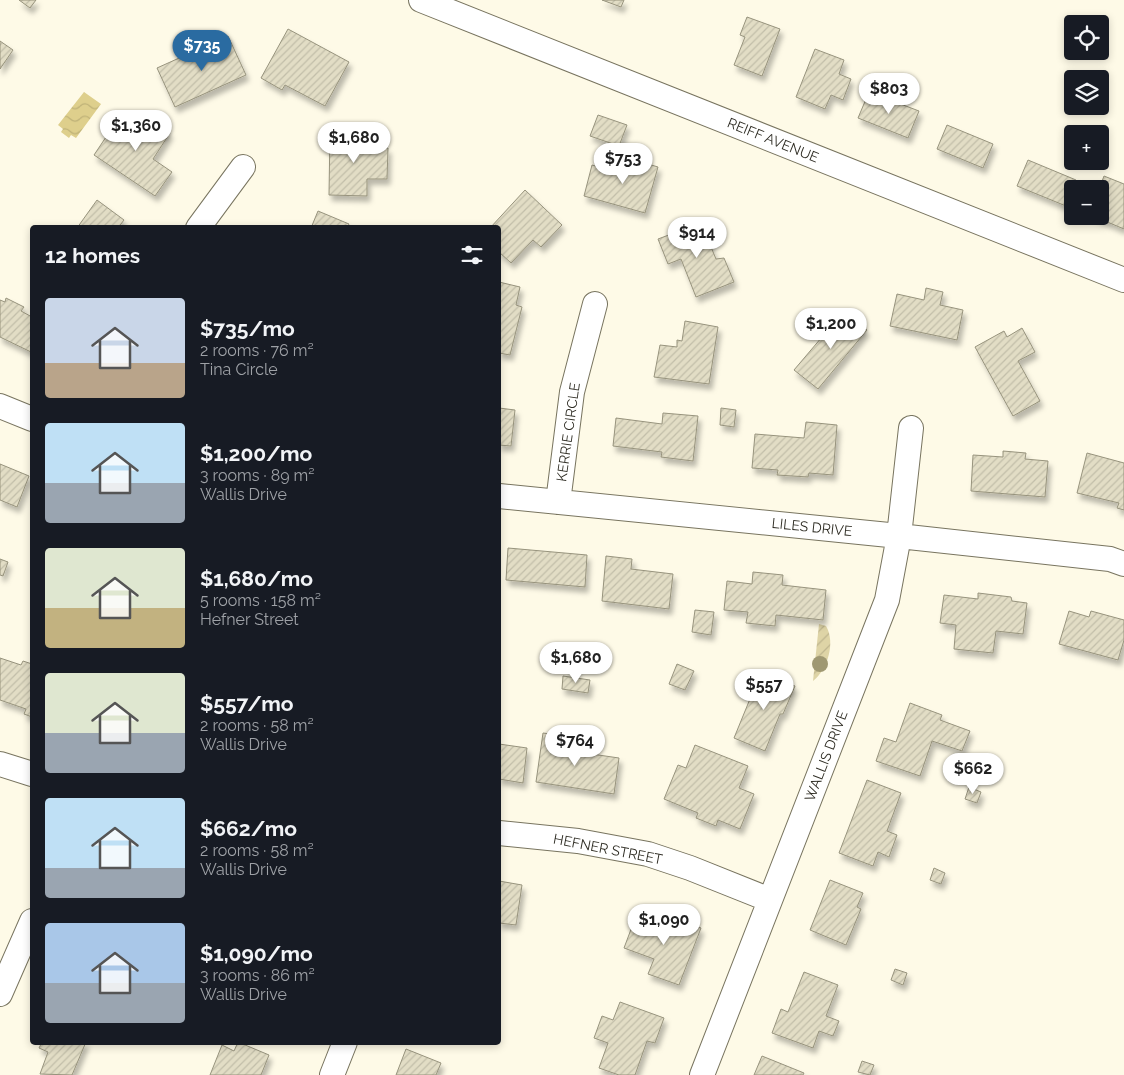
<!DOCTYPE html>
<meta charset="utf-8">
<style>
body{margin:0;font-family:Raleway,sans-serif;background:#20242c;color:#f1f3f6;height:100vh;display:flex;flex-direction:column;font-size:19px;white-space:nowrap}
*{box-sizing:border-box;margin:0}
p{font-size:16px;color:#9ea1a6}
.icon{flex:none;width:28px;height:28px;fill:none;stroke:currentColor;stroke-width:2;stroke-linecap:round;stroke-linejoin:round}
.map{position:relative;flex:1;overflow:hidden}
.drawer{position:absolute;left:30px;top:225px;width:471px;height:820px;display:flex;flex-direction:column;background:#171b24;border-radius:5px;box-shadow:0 2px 8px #0003}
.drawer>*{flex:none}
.buttons{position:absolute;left:1064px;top:15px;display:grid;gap:10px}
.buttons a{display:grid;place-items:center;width:45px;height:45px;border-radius:5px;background:#171b24;box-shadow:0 2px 8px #0003;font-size:25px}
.price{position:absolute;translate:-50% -42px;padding:0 11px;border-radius:18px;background:#fff;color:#222;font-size:16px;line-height:32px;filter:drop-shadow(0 1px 2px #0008)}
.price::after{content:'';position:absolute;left:50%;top:30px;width:15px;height:11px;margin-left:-8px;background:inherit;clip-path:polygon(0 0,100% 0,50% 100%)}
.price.on{background:#2a6ba1;color:#fff}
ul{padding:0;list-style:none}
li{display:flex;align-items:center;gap:15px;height:125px;padding:0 15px}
li span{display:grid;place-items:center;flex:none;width:140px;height:100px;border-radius:5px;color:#555}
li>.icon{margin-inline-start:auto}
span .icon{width:60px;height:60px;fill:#fffc;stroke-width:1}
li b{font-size:21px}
h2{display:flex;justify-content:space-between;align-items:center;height:60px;padding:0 15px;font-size:21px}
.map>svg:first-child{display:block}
</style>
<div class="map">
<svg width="1124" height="1075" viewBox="0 0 1124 1075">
<defs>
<pattern id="garden-furrows" width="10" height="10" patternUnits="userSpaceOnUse" patternTransform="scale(1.25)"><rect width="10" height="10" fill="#ded4a6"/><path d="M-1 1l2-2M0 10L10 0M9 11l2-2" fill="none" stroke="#bfb68f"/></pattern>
<pattern id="water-waves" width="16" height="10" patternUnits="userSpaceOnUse" patternTransform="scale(1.25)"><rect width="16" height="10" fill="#decf8c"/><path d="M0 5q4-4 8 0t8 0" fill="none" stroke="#bfb278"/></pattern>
<pattern id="building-hatch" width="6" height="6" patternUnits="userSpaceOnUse" patternTransform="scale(1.25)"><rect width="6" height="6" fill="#e2ddc5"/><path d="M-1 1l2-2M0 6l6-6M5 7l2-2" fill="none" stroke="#c2bea9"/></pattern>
<filter id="shadow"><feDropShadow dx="3" dy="5.5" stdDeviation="2.5" flood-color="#0004"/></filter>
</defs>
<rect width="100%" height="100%" fill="#fefae7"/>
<path fill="url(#garden-furrows)" d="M 819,624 L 826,626 C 836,643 827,670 813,681 Z"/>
<path fill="url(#water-waves)" d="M 84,92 L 101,104 L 76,138 L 71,135 L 69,138 L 61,132 L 63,129 L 58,125 Z"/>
<path fill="url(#building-hatch)" stroke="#97937d" filter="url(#shadow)" d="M 19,0 L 36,0 L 30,8 Z
M 602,0 L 624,0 L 621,7 Z
M 747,17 L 780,29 L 762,76 L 734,65 L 745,37 L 740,35 Z
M 288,29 L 349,62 L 325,106 L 285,85 L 282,90 L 261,78 Z
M 228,36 L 246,75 L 175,107 L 157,68 Z
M 0,41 L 13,50 L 0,69 Z
M 815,49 L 844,60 L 839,74 L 851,79 L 843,100 L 831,95 L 825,109 L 796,97 Z
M 869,92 L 919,111 L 908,138 L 858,118 Z
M 140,112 L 170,133 L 153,159 L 172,172 L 155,196 L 94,155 L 120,116 L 132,124 Z
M 598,115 L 627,125 L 619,146 L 590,136 Z
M 947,125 L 993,144 L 983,168 L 937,149 Z
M 330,130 L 364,131 L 364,148 L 388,148 L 387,179 L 367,179 L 367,196 L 329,195 Z
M 628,158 L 658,167 L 645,213 L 584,196 L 592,165 L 624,174 Z
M 1028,160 L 1076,180 L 1066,206 L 1017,186 Z
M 1104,176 L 1124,184 L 1124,229 L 1093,216 L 1100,216 L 1099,189 Z
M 525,190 L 562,225 L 541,247 L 533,240 L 511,263 L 499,252 L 499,228 L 490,228 Z
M 97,200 L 124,220 L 118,228 L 77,228 Z
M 318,211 L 349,224 L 347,228 L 311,228 Z
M 701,223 L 716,259 L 724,258 L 734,282 L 696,297 L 681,259 L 668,264 L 658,239 Z
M 499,282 L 520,287 L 516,305 L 522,307 L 510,355 L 499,353 Z
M 926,288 L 943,292 L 940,305 L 963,310 L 957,340 L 890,326 L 897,294 L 924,300 Z
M 6,298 L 24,307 L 21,311 L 32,317 L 32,350 L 31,352 L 0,337 L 0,300 L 5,302 Z
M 844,311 L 867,330 L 818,389 L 794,370 Z
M 685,321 L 718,327 L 709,384 L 654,377 L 660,345 L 677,347 L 677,340 L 682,341 Z
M 1022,328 L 1035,352 L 1018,361 L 1040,401 L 1013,416 L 975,347 L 1004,331 L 1007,337 Z
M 499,408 L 515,410 L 511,446 L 499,445 Z
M 721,408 L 736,410 L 734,427 L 720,425 Z
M 663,413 L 698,416 L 693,461 L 661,457 L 662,452 L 613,446 L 616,418 L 662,424 Z
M 806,422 L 837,425 L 833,475 L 809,473 L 808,477 L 777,475 L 778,470 L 752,468 L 755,434 L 804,438 Z
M 1003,451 L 1026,453 L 1025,459 L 1048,461 L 1045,497 L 971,491 L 973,455 L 1003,457 Z
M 1087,453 L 1124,463 L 1124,510 L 1117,508 L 1119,503 L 1077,493 Z
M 0,464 L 29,476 L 17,507 L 0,500 Z
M 508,548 L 587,555 L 585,587 L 506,580 Z
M 606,556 L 632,559 L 631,569 L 673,574 L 669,609 L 602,601 Z
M 0,559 L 8,562 L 3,576 L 0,575 Z
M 753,572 L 783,575 L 782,585 L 826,590 L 823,620 L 776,615 L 775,626 L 746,623 L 748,612 L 724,610 L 727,581 L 752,584 Z
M 978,593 L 1011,597 L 1012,601 L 1027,603 L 1023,634 L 996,631 L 993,653 L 954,649 L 956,625 L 940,623 L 944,595 L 978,599 Z
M 695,610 L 714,612 L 711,635 L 692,632 Z
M 1069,611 L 1089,617 L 1091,611 L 1124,620 L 1124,640 L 1118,660 L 1059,644 Z
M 0,658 L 21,665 L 23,661 L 32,664 L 32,717 L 24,714 L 26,709 L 0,700 Z
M 677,664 L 694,671 L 685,690 L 669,684 Z
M 761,672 L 795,686 L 783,714 L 780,714 L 765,751 L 734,738 Z
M 563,676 L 590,680 L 588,693 L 562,689 Z
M 910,703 L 942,715 L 940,720 L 970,731 L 962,751 L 932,741 L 920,776 L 876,761 L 884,738 L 896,742 Z
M 543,733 L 573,737 L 571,751 L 619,758 L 614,794 L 536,782 Z
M 499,744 L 527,748 L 523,783 L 499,779 Z
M 695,745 L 748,766 L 739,788 L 754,794 L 740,829 L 718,820 L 716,826 L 696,818 L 698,813 L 664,799 L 678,765 L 686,768 Z
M 867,780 L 901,793 L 887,831 L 897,835 L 889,857 L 878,852 L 873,866 L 839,853 Z
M 969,787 L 981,792 L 977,803 L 965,799 Z
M 934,868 L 945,873 L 941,884 L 930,880 Z
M 830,880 L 863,893 L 857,907 L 861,909 L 846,945 L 810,930 Z
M 499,881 L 522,885 L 516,925 L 499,923 Z
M 636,916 L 665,927 L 669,916 L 701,928 L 679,985 L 648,974 L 654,959 L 624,948 Z
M 895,969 L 907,973 L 903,985 L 891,980 Z
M 804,972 L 838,985 L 826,1016 L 839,1021 L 833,1036 L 819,1031 L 813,1048 L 772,1033 L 781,1009 L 788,1012 Z
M 620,1002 L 664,1018 L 655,1043 L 647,1041 L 635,1075 L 619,1075 L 599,1068 L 608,1043 L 594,1038 L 602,1016 L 613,1020 Z
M 42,1042 L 86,1042 L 72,1075 L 40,1074 L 48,1052 L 39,1048 Z
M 238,1042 L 269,1055 L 261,1075 L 210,1075 L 222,1045 L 234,1051 Z
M 406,1049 L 441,1063 L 436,1075 L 396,1075 Z
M 762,1056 L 804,1073 L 803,1075 L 754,1075 Z
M 862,1061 L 874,1065 L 870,1075 L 858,1072 Z"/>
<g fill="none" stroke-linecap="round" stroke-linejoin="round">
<defs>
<path id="minor" d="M 421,0 L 1124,280
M 198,228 L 243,167
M 0,406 L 32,419
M 499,496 L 899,536 L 1110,559 L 1124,564
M 558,502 L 572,392 L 595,304
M 0,764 L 32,774
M 499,833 L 578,841 L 648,854 L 690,868 L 770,900
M 0,994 L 32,921
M 332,1075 L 345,1042
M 702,1075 L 887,600 L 899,536 L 911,428"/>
</defs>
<use href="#minor" stroke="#78745f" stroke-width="26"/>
<use href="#minor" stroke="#fff" stroke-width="24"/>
</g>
<circle fill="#9f9872" cx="820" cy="664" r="8"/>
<g text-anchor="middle" stroke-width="4.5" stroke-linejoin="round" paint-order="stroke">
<g font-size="14" fill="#2e2c23" stroke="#fff">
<text transform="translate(773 140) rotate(22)" y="5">REIFF AVENUE</text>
<text transform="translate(568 432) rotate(-82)" y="5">KERRIE CIRCLE</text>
<text transform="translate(812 527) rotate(6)" y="5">LILES DRIVE</text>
<text transform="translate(826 756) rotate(-69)" y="5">WALLIS DRIVE</text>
<text transform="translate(608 849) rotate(11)" y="5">HEFNER STREET</text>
</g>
</g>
</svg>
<div class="buttons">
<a><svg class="icon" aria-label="locate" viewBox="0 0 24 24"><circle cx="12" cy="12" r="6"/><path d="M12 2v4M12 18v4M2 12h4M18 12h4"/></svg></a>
<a><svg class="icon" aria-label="layers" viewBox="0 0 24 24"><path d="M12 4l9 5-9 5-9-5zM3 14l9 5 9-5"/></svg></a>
<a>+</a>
<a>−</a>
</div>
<b class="price on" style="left:202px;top:72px">$735</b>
<b class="price" style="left:889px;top:115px">$803</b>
<b class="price" style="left:136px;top:152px">$1,360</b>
<b class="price" style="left:354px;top:164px">$1,680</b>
<b class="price" style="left:623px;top:185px">$753</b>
<b class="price" style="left:697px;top:259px">$914</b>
<b class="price" style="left:831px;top:350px">$1,200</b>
<b class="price" style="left:576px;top:684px">$1,680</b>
<b class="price" style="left:764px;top:711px">$557</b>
<b class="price" style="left:575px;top:767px">$764</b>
<b class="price" style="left:973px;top:795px">$662</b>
<b class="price" style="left:664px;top:946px">$1,090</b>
<section class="drawer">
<h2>12 homes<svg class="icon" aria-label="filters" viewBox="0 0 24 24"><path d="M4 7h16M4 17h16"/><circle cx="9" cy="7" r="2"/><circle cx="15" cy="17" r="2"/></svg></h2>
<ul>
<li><span style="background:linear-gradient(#c9d6e8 65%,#b9a48a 0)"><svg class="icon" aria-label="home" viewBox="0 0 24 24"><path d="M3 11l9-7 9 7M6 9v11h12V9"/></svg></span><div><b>$735/mo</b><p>2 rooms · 76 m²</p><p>Tina Circle</p></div></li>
<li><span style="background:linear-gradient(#bfe0f5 60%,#9aa5b1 0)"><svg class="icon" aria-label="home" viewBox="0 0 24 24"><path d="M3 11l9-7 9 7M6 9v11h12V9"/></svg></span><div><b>$1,200/mo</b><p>3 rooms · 89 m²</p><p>Wallis Drive</p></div></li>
<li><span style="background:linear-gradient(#dfe7d0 60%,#c2b280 0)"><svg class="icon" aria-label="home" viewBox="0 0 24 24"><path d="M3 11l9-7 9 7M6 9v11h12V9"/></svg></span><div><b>$1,680/mo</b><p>5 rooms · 158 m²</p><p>Hefner Street</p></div></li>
<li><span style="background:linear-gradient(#dfe7d0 60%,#9aa5b1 0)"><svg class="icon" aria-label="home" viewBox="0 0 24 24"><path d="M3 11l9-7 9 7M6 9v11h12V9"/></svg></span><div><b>$557/mo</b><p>2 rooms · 58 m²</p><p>Wallis Drive</p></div></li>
<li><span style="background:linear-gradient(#bfe0f5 70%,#9aa5b1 0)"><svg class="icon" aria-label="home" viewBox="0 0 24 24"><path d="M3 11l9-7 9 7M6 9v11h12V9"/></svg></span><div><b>$662/mo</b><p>2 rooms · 58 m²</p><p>Wallis Drive</p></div></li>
<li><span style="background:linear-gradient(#a9c7e8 60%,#9aa5b1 0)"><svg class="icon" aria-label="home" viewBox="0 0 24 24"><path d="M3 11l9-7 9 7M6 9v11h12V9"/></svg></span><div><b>$1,090/mo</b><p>3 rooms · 86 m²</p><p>Wallis Drive</p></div></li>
</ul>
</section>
</div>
